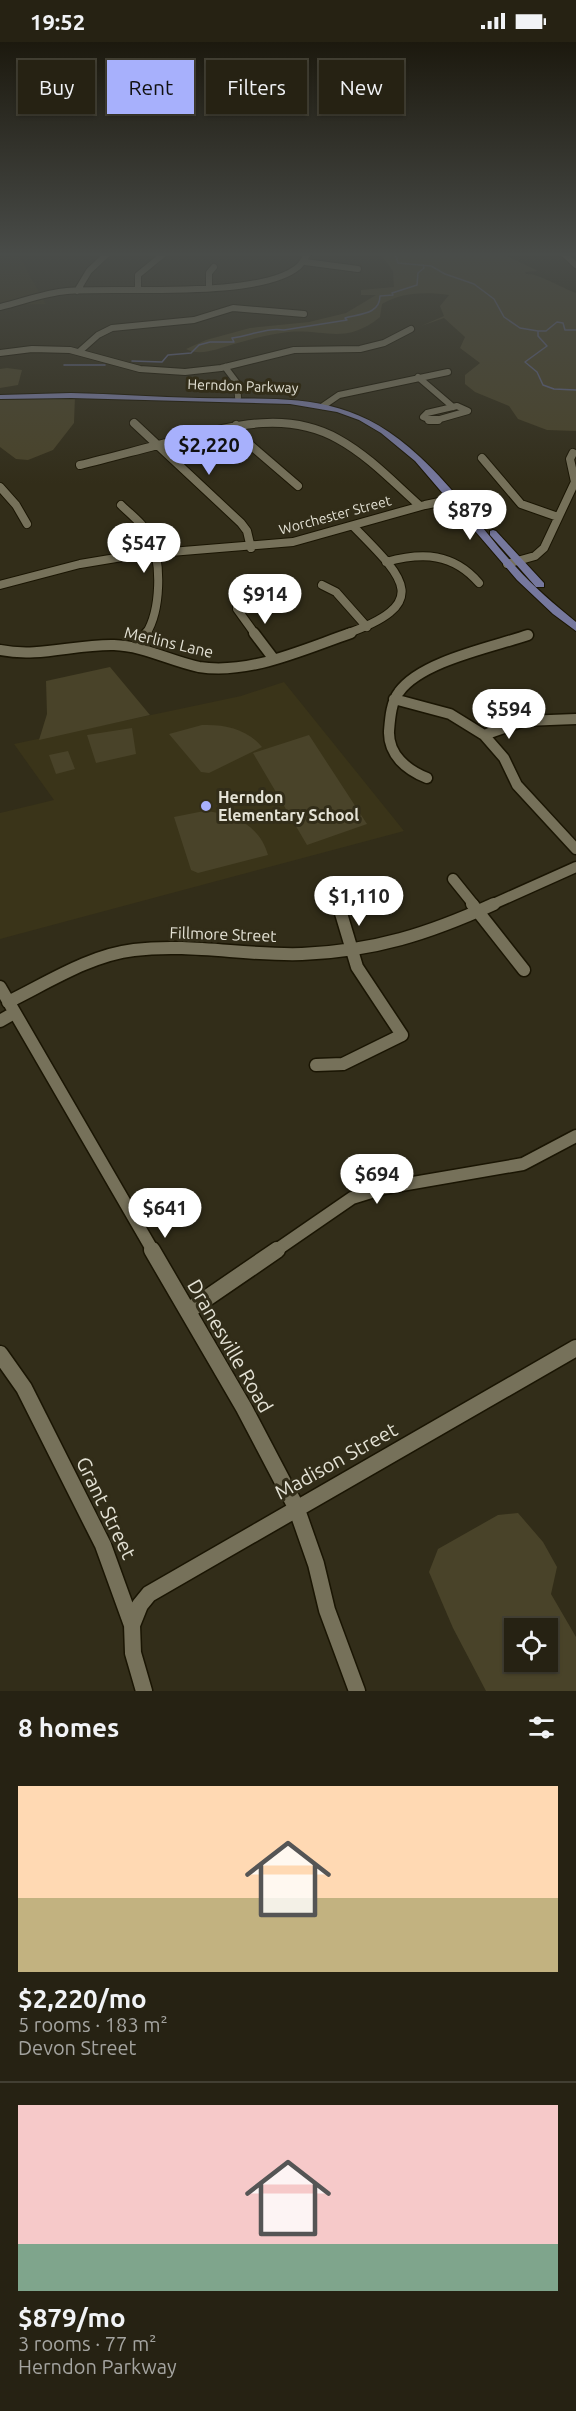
<!DOCTYPE html>
<meta charset="utf-8">
<style>
body{margin:0;font-family:Ubuntu,sans-serif;background:#2e2a1c;color:#f1f3f6;height:100vh;display:flex;flex-direction:column;font-size:22px;white-space:nowrap}
*{box-sizing:border-box;margin:0}
p{font-size:20px;color:#a4a4a0}
.icon{flex:none;width:33px;height:33px;fill:none;stroke:currentColor;stroke-width:2;stroke-linecap:round;stroke-linejoin:round}
.map{position:relative;height:1649px;overflow:hidden}
.sheet{display:flex;flex-direction:column;background:#262213;flex:1}
.sheet>*{flex:none}
.guide{position:absolute;left:18px;top:18px;width:540px;height:54px;display:flex;gap:12px}
.fabs{position:absolute;left:504px;top:1576px;display:grid;gap:12px}
.fabs a{display:grid;place-items:center;width:54px;height:54px;border-radius:0px;background:#262213;box-shadow:0 2px 4px #0004,0 0 0 2px #423f33;font-size:30px}
.price{position:absolute;translate:-50% -51px;padding:0 14px;border-radius:21px;background:#fff;color:#222;font-size:20px;line-height:39px;filter:drop-shadow(0 2px 3px #0008)}
.price::after{content:'';position:absolute;left:50%;top:36px;width:18px;height:14px;margin-left:-9px;background:inherit;clip-path:polygon(0 0,100% 0,50% 100%)}
.price.on{background:#a7b0fc;color:#111}
ul{padding:0;list-style:none}
li{display:grid;align-content:center;gap:12px;height:318px;padding:0 18px}
li+li{border-top:2px solid #423f33}
li span{display:grid;place-items:center;height:186px;border-radius:0px;color:#555}
li>.icon{margin-inline-start:auto}
span .icon{width:108px;height:108px;fill:#fffc;stroke-width:1}
li b{font-size:26px}
h2{display:flex;justify-content:space-between;align-items:center;height:72px;padding:0 18px;font-size:26px}
.tag{padding:0 21px;border-radius:0px;background:#262213;box-shadow:0 2px 4px #0004,0 0 0 2px #423f33;font-size:21px;line-height:54px}
.tag.on{background:#a7b0fc;color:#111}
.status{display:flex;justify-content:space-between;align-items:center;height:42px;padding:0 30px;background:#262213;direction:ltr}
.status svg{height:16px;fill:currentColor}
.map>svg:first-child{display:block}
</style>
<div class="status"><b>19:52</b><svg viewBox="0 0 49 12"><path d="M0 12V9h3v3zM5 12V6h3v6zM10 12V3h3v9zM15 12V0h3v12zM26 1h20v11H26zM47 4h2v5h-2z"/></svg></div>
<div class="map">
<svg width="576" height="1649" viewBox="0 0 576 1649">
<rect width="100%" height="100%" fill="#322d19"/>
<path fill="#3a3419" d="M 0,211 L 17,211 L 46,262 L 0,263 Z
M 284,640 L 404,789 L 0,897 L 0,771 L 54,758 L 14,702 L 241,654 Z"/>
<path fill="#494329" fill-rule="evenodd" d="M 380,211 L 501,211 L 538,229 L 525,230 L 526,232 C 538,231 562,246 576,251 L 576,389 L 547,388 L 518,377 L 509,364 L 475,350 L 465,342 L 465,333 L 480,321 L 460,306 L 465,295 L 444,276 L 421,284 L 444,274 L 440,264 L 449,253 C 427,250 402,250 382,262 L 380,275 C 346,303 326,287 288,290 C 270,292 252,297 234,302 C 220,306 200,315 186,307 L 206,298 L 250,286 L 309,280 L 346,271 L 376,253 L 361,253 L 361,248 L 394,245 L 393,229 Z
M 7,326 L 22,328 L 18,343 L 0,346 L 0,327 Z
M 75,354 L 74,381 L 53,408 L 28,418 L 16,417 L 0,405 L 0,357 Z
M 110,625 L 150,673 L 39,698 L 47,672 L 46,639 Z
M 202,683 C 225,682 247,687 262,705 L 209,731 L 201,730 L 169,692 Z
M 132,686 L 136,712 L 96,721 L 87,693 Z
M 309,693 L 367,782 L 307,803 L 253,711 Z
M 68,709 L 75,727 L 56,732 L 49,713 Z
M 204,769 C 232,771 260,783 268,813 L 198,831 L 191,828 L 174,775 Z
M 518,1471 L 543,1500 L 557,1525 L 551,1552 L 576,1595 L 576,1649 L 486,1649 L 453,1586 L 429,1530 L 438,1507 L 498,1473 ZM 514,1587 L 548,1587 L 548,1620 L 514,1620 Z"/>
<g fill="none" stroke-linecap="round" stroke-linejoin="round">
<path stroke="#5c607f" stroke-width="1.5" d="M 395,211 L 398,221 L 431,224 L 445,232 L 474,242 L 494,257 L 504,275 L 520,286 L 538,289 L 538,294 L 547,304 L 525,320 L 537,330 L 543,343 L 554,347 L 576,348
M 538,289 L 546,289 L 557,280 L 563,281 L 565,288 L 576,288
M 132,319 L 162,320 L 168,313 L 191,311 L 199,303 L 210,300 L 234,300 L 232,296 C 249,294 268,285 284,288 L 347,278 L 345,276 C 360,272 380,272 380,254 L 393,253 L 392,251 L 417,243 L 418,231 L 424,226 L 423,223
M 64,323 L 105,323"/>
<defs>
<path id="minor-far4" d="M 563,211 L 576,223
M 305,220 L 358,227
M 209,245 L 209,231 L 214,225
M 138,247 L 138,233 L 165,211
M 77,249 L 89,229 L 108,211
M 0,265 C 22,260 44,251 67,249 C 118,245 260,257 298,225 C 302,222 305,215 309,211
M 80,309 L 98,293 L 112,286 L 194,278 L 233,266 L 304,272
M 0,311 L 32,307 L 70,308 L 140,327 L 185,330 L 221,326 L 294,308 L 360,307 L 384,301 L 411,287
M 225,325 L 237,341 L 238,355
M 418,335 L 453,365
M 323,364 L 339,353 L 448,330
M 457,364 L 468,369 L 433,379 L 423,375 L 427,371 Z"/>
<path id="minor-far3" d="M 429,378 L 438,378
M 134,381 L 241,481 L 247,489 L 251,506
M 236,383 L 248,401 L 298,444
M 482,416 L 521,462 L 558,475
M 80,423 C 113,415 145,406 178,398 C 232,384 286,368 338,397 C 369,414 394,441 420,464
M 0,445 L 16,463 L 27,482
M 121,463 C 131,473 144,482 150,495 C 162,520 161,568 146,592
M 386,520 C 423,510 453,511 479,541
M 507,522 L 535,514 L 544,506 L 575,440 L 570,417 L 573,411
M 0,543 L 80,522 L 134,513 L 293,500 L 425,463 L 464,455
M 322,543 L 336,550 L 367,585
M 237,552 L 237,567 L 255,592
M 346,592 C 434,561 403,535 353,484"/>
<path id="minor-far2" d="M 254,591 L 273,616
M 138,605 L 147,591
M 0,608 C 39,616 75,602 114,603 C 144,604 170,619 199,625 C 250,633 304,607 351,591
M 394,657 L 450,672 L 484,693 L 504,716 L 517,743 L 576,807
M 484,693 L 524,679 L 576,677
M 427,736 C 407,728 388,713 389,689 C 390,677 391,660 399,650 C 421,619 493,605 528,593
M 453,837 L 474,863
M 491,863 L 576,825"/>
<path id="minor-far1" d="M 472,862 L 524,928
M 0,945 L 153,1209
M 8,960 C 47,941 90,913 134,908 C 190,901 246,914 302,912 C 375,909 428,892 494,862
M 0,979 L 14,971
M 316,1023 L 343,1022 L 402,993 L 357,925 L 340,868
M 275,1209 L 352,1156 L 384,1146 L 523,1122 L 576,1094"/>
<path id="minor" d="M 152,1208 L 244,1366 L 296,1465 L 316,1522 L 327,1568 L 357,1649
M 188,1269 L 277,1208
M 0,1312 L 24,1346 L 103,1503 L 132,1583 L 133,1611 L 144,1649
M 132,1583 L 140,1563 L 149,1552 L 576,1306"/>
<path id="major" d="M 71,351 C 114,352 156,355 199,356 C 289,358 349,348 420,415 C 456,448 483,489 516,525 C 534,545 555,563 576,580 L 576,589 L 553,572 L 517,538 L 415,419 L 381,391 L 359,378 L 337,370 L 290,362 L 71,356 L 0,357 L 0,353 Z
M 493,488 L 496,489 L 544,541 L 544,545 L 536,545 L 490,493 L 490,489 Z"/>
</defs>
<use href="#minor-far4" stroke="#1a1503" stroke-width="8"/>
<use href="#minor-far3" stroke="#1a1503" stroke-width="10"/>
<use href="#minor-far2" stroke="#1a1503" stroke-width="13"/>
<use href="#minor-far1" stroke="#1a1503" stroke-width="15"/>
<use href="#minor" stroke="#1a1503" stroke-width="19"/>
<use href="#major" stroke="#1a1503" stroke-width="2"/>
<use href="#minor-far4" stroke="#76715a" stroke-width="6"/>
<use href="#minor-far3" stroke="#76715a" stroke-width="8"/>
<use href="#minor-far2" stroke="#76715a" stroke-width="10"/>
<use href="#minor-far1" stroke="#76715a" stroke-width="12"/>
<use href="#minor" stroke="#76715a" stroke-width="16"/>
<use href="#major" fill="#76789e" fill-rule="evenodd"/>
</g>
<linearGradient id="sky" x2="0" y2="1"><stop stop-color="#1c190e"/><stop offset="0.48" stop-color="#494c49"/><stop offset="1" stop-color="#494c49" stop-opacity="0"/></linearGradient>
<rect width="576" height="442" fill="url(#sky)"/>
<circle fill="#a7b0fc" stroke="#322d19" stroke-width="2" cx="206" cy="764" r="6"/>
<g text-anchor="middle" stroke-width="6" stroke-linejoin="round" paint-order="stroke">
<g font-size="14" fill="#e4e2d5" stroke="#322d19">
<text transform="translate(243 344) rotate(2)" y="5">Herndon Parkway</text>
<text transform="translate(335 473) rotate(-15)" y="5">Worchester Street</text>
</g>
<g font-size="16" fill="#e4e2d5" stroke="#322d19">
<text transform="translate(169 600) rotate(13)" y="6">Merlins Lane</text>
<text transform="translate(223 892) rotate(2)" y="6">Fillmore Street</text>
</g>
<g font-size="16" font-weight="bold" fill="#e4e2d5" stroke="#322d19" text-anchor="start">
<text x="218" y="761">Herndon<tspan x="218" dy="18">Elementary School</tspan></text>
</g>
<g font-size="20" fill="#e4e2d5" stroke="#322d19">
<text transform="translate(230 1304) rotate(60)" y="7">Dranesville Road</text>
<text transform="translate(336 1419) rotate(-29)" y="7">Madison Street</text>
<text transform="translate(106 1466) rotate(64)" y="7">Grant Street</text>
</g>
</g>
</svg>
<div class="fabs">
<a><svg class="icon" aria-label="locate" viewBox="0 0 24 24"><circle cx="12" cy="12" r="6"/><path d="M12 2v4M12 18v4M2 12h4M18 12h4"/></svg></a>
</div>
<b class="price on" style="left:209px;top:434px">$2,220</b>
<b class="price" style="left:470px;top:499px">$879</b>
<b class="price" style="left:144px;top:532px">$547</b>
<b class="price" style="left:265px;top:583px">$914</b>
<b class="price" style="left:509px;top:698px">$594</b>
<b class="price" style="left:359px;top:885px">$1,110</b>
<b class="price" style="left:377px;top:1163px">$694</b>
<b class="price" style="left:165px;top:1197px">$641</b>
<div class="guide">
<a class="tag">Buy</a>
<a class="tag on">Rent</a>
<a class="tag">Filters</a>
<a class="tag">New</a>
</div>
</div>
<section class="sheet">
<h2>8 homes<svg class="icon" aria-label="filters" viewBox="0 0 24 24"><path d="M4 7h16M4 17h16"/><circle cx="9" cy="7" r="2"/><circle cx="15" cy="17" r="2"/></svg></h2>
<ul>
<li><span style="background:linear-gradient(#ffd9b3 60%,#c2b280 0)"><svg class="icon" aria-label="home" viewBox="0 0 24 24"><path d="M3 11l9-7 9 7M6 9v11h12V9"/></svg></span><div><b>$2,220/mo</b><p>5 rooms · 183 m²</p><p>Devon Street</p></div></li>
<li><span style="background:linear-gradient(#f6c9c9 75%,#7fa58c 0)"><svg class="icon" aria-label="home" viewBox="0 0 24 24"><path d="M3 11l9-7 9 7M6 9v11h12V9"/></svg></span><div><b>$879/mo</b><p>3 rooms · 77 m²</p><p>Herndon Parkway</p></div></li>
</ul>
</section>
